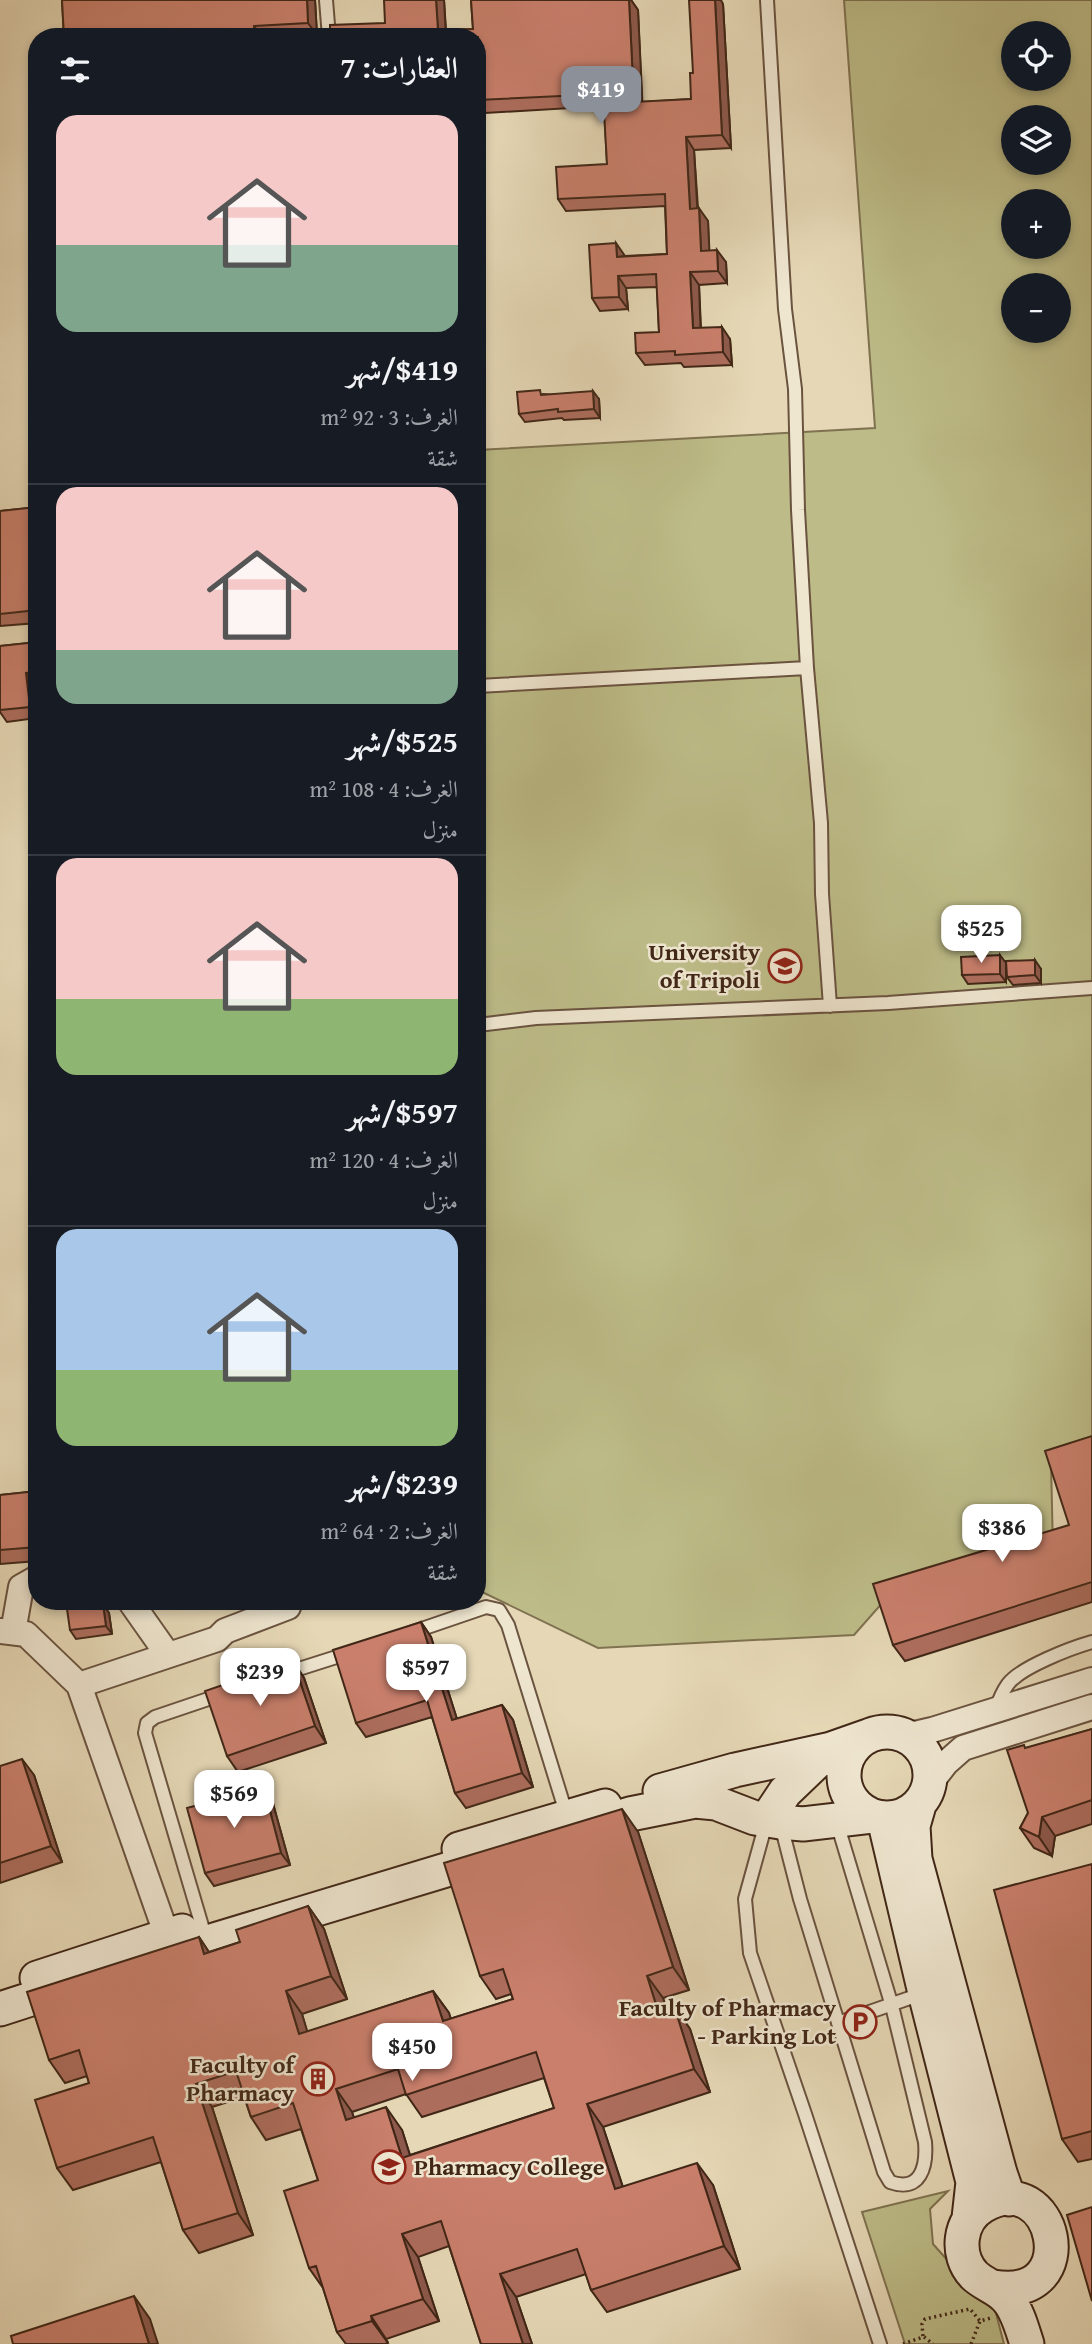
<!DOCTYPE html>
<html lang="ar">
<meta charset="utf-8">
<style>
body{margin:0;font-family:"Gentium Book Plus",Amiri,serif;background:#242831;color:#f1f3f6;direction:rtl;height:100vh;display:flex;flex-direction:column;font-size:26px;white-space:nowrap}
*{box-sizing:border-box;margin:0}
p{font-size:23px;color:#9ea1a6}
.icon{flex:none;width:38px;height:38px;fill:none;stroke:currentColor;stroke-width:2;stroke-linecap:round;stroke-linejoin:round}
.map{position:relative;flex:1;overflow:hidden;direction:ltr}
.drawer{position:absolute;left:28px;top:28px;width:458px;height:1582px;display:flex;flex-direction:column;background:#171b24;border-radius:28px;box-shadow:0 4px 10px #0003;direction:rtl}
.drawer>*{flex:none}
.fabs{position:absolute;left:1001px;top:21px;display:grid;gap:14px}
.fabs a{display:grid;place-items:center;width:70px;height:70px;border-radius:50%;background:#171b24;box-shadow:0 4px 10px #0003;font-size:35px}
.price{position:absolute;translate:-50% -60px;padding:0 16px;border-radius:14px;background:#fff;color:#222;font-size:23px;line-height:46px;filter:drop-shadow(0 2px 4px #0008)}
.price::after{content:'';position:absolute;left:50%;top:42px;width:21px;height:16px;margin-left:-10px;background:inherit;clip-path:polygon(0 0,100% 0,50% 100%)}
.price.active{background:#8c9099;color:#fff}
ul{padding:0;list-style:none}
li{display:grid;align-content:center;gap:14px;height:371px;padding:0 28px}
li+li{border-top:2px solid #363941}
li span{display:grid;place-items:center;height:217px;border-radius:21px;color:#555}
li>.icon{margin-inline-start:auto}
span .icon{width:126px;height:126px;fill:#fffc;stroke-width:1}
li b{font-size:30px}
h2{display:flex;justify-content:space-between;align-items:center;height:84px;padding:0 28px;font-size:30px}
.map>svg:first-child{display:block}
</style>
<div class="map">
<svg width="1092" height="2344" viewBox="0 0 1092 2344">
<rect width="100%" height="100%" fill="#e6d8b6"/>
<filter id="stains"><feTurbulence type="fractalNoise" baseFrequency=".00286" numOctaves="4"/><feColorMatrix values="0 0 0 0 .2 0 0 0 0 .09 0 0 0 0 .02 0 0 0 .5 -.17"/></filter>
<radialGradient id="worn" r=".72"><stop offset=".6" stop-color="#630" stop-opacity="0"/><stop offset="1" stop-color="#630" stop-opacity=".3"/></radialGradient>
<path fill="#bdbc88" stroke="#7f7250" stroke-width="2" fill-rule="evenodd" d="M 844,0 L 1092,0 L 1092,1449 L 1051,1462 L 1053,1550 L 884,1601 L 854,1635 L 598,1648 L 478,1590 L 478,450 L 875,428 ZM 1013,33 L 1059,33 L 1059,79 L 1013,79 ZM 1013,117 L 1059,117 L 1059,163 L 1013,163 ZM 1013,201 L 1059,201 L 1059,247 L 1013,247 ZM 1013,285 L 1059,285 L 1059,331 L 1013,331 Z
M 948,2191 L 930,2209 L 933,2244 L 957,2271 L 993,2302 L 1004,2344 L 905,2344 L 862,2212 Z"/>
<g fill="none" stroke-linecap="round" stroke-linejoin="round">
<defs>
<path id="lane" d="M 326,0 L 329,37
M 767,0 L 785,309 L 795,389 L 798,510 L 807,668 L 821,823 L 822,894 L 830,1006
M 478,686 L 807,668
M 478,1025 L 536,1018 L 888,1003 L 1092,988
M 410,1633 L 486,1607 L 499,1610 L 508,1625 L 567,1816
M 283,1674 L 349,1653
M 996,1709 C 999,1700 1003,1691 1008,1684 C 1021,1667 1071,1648 1092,1642
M 766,1823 L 745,1899 L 750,1953 L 805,2114 L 880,2344
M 781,1825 L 800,1899 L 884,2172 L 890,2182 C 921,2193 927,2166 925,2142 L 892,2006 L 837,1823
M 202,1926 L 145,1733 L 147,1723 L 155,1717 L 223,1694
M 838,2023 L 924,1993"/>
<path id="street" d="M 130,1601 L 168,1655
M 0,1631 L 26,1634 L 79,1685 L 167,1936
M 13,1632 L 21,1587 L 37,1578
M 79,1685 L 217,1639 L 225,1631 L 288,1607 L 290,1601
M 906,1736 L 932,1730 L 1092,1680
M 929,1785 L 946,1763 L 963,1748 L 1092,1707"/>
<path id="secondary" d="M844 1775a43 43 0 1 1 86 0a43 43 0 1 1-86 0Z
M 660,1791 L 735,1770 L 831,1749 L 868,1736
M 919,1805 L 913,1826 L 915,1859 L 1000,2173 L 1009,2199
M 767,1819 L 785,1792 L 829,1750
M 884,1819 L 925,1993 L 973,2182 L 969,2218
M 584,1828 L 630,1814 L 695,1801 L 716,1803 L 755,1818 L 780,1822 L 803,1824 L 872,1816
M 459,1849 L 605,1806
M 158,1957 L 489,1857
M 37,1978 L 182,1931
M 0,2009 L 71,1986
M 993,2287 C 1087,2303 1055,2164 983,2206 C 959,2220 955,2255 974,2275 C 984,2285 999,2288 1008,2300 C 1018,2312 1022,2329 1027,2344"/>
</defs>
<use href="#lane" stroke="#6a533f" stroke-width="16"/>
<use href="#street" stroke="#6a533f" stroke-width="28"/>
<use href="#secondary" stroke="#412717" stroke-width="37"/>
<path stroke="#412717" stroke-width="3.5" stroke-dasharray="2 3.5" stroke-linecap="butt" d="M 924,2337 L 933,2344
M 903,2344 L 923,2337 L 922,2324 L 925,2319 L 970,2309 L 980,2321 L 991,2318
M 971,2344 L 980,2321"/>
<use href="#lane" stroke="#efe6d0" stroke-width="12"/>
<use href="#street" stroke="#efe6d0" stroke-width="24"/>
<use href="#secondary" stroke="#efe6d0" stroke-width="33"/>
</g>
<path fill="#ad6d5d" stroke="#412717" stroke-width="2" fill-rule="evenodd" d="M 62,0 L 315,0 L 317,35 L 295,37 L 64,37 Z
M 444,0 L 446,30 L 473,29 L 471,0 L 631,0 L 638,10 L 642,102 L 691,99 L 693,73 L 723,4 L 731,148 L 694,150 L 698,208 L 708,221 L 709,250 L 726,262 L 727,283 L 699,285 L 701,328 L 730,339 L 732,365 L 684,367 L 681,363 L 645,365 L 636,353 L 659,332 L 657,287 L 626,288 L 628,309 L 600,311 L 592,298 L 625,256 L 667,254 L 665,206 L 566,211 L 558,199 L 607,164 L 604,106 L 485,113 L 478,103 L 478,37 L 385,23 Z
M 543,394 L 599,399 L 600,418 L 564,420 L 562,418 L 525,422 L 519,414 Z
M 37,507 L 37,623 L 0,626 L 0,511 Z
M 37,642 L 37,684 L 35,684 L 37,718 L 7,722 L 0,712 L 0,646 Z
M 1006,963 L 1006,982 L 968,984 L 962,975 Z
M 1041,969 L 1041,983 L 1013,985 L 1007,977 Z
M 1092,1436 L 1092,1602 L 905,1661 L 893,1645 L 1069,1525 Z
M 37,1491 L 37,1561 L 0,1564 L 0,1495 Z
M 103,1604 L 109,1613 L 112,1634 L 76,1639 L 70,1630 Z
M 421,1622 L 431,1637 L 457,1719 L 502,1705 L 513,1720 L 533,1787 L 466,1808 L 455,1793 L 432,1717 L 366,1737 L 356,1723 Z
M 293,1661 L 304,1678 L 326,1743 L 238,1772 L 227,1756 Z
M 1092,1729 L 1092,1824 L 1055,1836 L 1052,1856 L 1034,1848 L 1020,1828 L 1028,1813 L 1027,1748 Z
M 0,1766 L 34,1775 L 62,1862 L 0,1883 Z
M 272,1800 L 290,1865 L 214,1886 L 205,1873 Z
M 638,1832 L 689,1990 L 663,1998 L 666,2008 L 674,2006 L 690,2029 L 710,2092 L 603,2127 L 623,2187 L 713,2185 L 740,2269 L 607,2312 L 591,2290 L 586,2274 L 516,2297 L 532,2344 L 481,2344 L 449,2246 L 418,2257 L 439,2321 L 386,2339 L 388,2343 L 385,2344 L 346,2344 L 337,2332 L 323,2288 L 309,2268 L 318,2180 L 301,2129 L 266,2140 L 251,2117 L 244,2097 L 212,2107 L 253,2235 L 199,2253 L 183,2230 L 161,2162 L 73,2190 L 57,2168 L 89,2083 L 87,2076 L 65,2083 L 49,2060 L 199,1937 L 209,1952 L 240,1942 L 308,1906 L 324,1929 L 347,1999 L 302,2014 L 307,2032 L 433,1991 L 449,2013 L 450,2019 L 513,1999 L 511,1994 L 496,1999 L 480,1976 ZM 544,2078 L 554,2108 L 410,2155 L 402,2130 L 354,2118 L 352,2112 L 406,2094 L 422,2117 Z
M 1092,1864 L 1092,2159 L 1078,2162 L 1062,2139 Z"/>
<path fill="#8d594c" stroke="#412717" stroke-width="2" d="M 307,0 L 315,0 L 317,35 L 308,23 Z
M 436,0 L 444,0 L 446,37 L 438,30 Z
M 629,0 L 631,0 L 638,10 L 643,115 L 634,102 Z
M 715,0 L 721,0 L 723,4 L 731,148 L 722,135 Z
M 254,26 L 262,37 L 255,37 Z
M 686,137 L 694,150 L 698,221 L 690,209 Z
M 699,208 L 708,221 L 710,263 L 701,251 Z
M 616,243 L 625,256 L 617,257 Z
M 717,250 L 726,262 L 727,283 L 718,271 Z
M 690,272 L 699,285 L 701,341 L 693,328 Z
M 618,276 L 626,288 L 628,309 L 619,297 Z
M 722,327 L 730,339 L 732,365 L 723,352 Z
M 593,391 L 599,399 L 600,418 L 594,409 Z
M 26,673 L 35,684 L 37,717 L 30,707 Z
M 1000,955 L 1006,963 L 1006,982 L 1000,974 Z
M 1035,960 L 1041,969 L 1041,983 L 1035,975 Z
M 103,1604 L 109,1613 L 112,1634 L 106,1626 Z
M 421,1622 L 431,1637 L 462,1735 L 452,1720 Z
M 293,1661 L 304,1678 L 326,1743 L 315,1726 Z
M 502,1705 L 513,1720 L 533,1787 L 522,1773 Z
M 22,1759 L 34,1775 L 62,1862 L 51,1846 Z
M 264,1788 L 272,1800 L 290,1865 L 281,1853 Z
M 622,1809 L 638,1832 L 689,1990 L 673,1967 Z
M 1042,1817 L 1055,1836 L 1052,1856 L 1039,1837 Z
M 308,1906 L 324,1929 L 347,1999 L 331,1976 Z
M 199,1937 L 214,1960 L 204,1954 Z
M 647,1976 L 663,1998 L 674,2033 L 658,2011 Z
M 286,1991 L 302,2014 L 315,2057 L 299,2034 Z
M 433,1991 L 449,2013 L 459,2044 L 443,2021 Z
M 674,2006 L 690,2029 L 710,2092 L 694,2069 Z
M 196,2084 L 212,2107 L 253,2235 L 238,2213 Z
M 336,2089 L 352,2112 L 362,2143 L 346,2120 Z
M 587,2104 L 603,2127 L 631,2212 L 615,2189 Z
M 386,2107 L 402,2130 L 418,2181 L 402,2158 Z
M 697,2163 L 713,2185 L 740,2269 L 724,2246 Z
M 402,2234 L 418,2257 L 439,2321 L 423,2299 Z
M 500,2274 L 516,2297 L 532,2344 L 523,2344 Z
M 134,2296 L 150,2319 L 158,2344 L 149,2344 Z
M 371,2316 L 386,2339 L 388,2343 L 372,2321 Z"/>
<path fill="#c97f6c" stroke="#412717" stroke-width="2" fill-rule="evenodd" d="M 62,0 L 307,0 L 308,23 L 254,26 L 255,37 L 179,37 L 179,32 L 64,37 Z
M 384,0 L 436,0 L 438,30 L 473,29 L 471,0 L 629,0 L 634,102 L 691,99 L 690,73 L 693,73 L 689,0 L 715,0 L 722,135 L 686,137 L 690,209 L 699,208 L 701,251 L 717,250 L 718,271 L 690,272 L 693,328 L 722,327 L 723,352 L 675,355 L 675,351 L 636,353 L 635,333 L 659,332 L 656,274 L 618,276 L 619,297 L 592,298 L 589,245 L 616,243 L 617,257 L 667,254 L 665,194 L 558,199 L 556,167 L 607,164 L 603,94 L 478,100 L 478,37 L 330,37 L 330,25 L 385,23 Z
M 32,51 L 37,51 L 37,102 L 35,103 Z
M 540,390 L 541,395 L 593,391 L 594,409 L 558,412 L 558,409 L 519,414 L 517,392 Z
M 37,507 L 37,610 L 0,614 L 0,511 Z
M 37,642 L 37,672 L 26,673 L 30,707 L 0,710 L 0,646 Z
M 1000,955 L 1000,974 L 962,975 L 961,957 Z
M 1035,960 L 1035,975 L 1007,977 L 1006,961 Z
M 1092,1436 L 1092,1582 L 893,1645 L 873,1584 L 1069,1525 L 1045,1451 Z
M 37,1491 L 37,1547 L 0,1550 L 0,1495 Z
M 103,1604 L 106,1626 L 70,1630 L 67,1609 Z
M 421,1622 L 452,1720 L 502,1705 L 522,1773 L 455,1793 L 427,1700 L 356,1723 L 333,1650 Z
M 293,1661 L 315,1726 L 227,1756 L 205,1691 Z
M 1092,1729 L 1092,1800 L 1042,1817 L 1039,1837 L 1020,1828 L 1028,1813 L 1007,1750 L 1024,1745 L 1025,1748 Z
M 22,1759 L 51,1846 L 0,1863 L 0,1766 Z
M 264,1788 L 281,1853 L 205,1873 L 187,1808 Z
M 622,1809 L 673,1967 L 647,1976 L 658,2011 L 674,2006 L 694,2069 L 587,2104 L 615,2189 L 697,2163 L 724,2246 L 591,2290 L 577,2249 L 500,2274 L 523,2344 L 481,2344 L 441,2221 L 402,2234 L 423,2299 L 371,2316 L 372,2321 L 337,2332 L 316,2266 L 309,2268 L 284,2191 L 318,2180 L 293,2103 L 251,2117 L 236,2071 L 196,2084 L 238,2213 L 183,2230 L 153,2137 L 57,2168 L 35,2100 L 89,2083 L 79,2050 L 49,2060 L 27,1992 L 199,1937 L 204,1954 L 240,1942 L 236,1930 L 308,1906 L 331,1976 L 286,1991 L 299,2034 L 433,1991 L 443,2021 L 513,1999 L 503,1969 L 480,1976 L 444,1863 ZM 536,2052 L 554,2108 L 402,2158 L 386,2107 L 346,2120 L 336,2089 L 398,2069 L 406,2095 Z
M 1092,1864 L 1092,2131 L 1062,2139 L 994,1890 Z
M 1092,2207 L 1092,2301 L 1067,2215 Z
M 134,2296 L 149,2344 L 13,2344 L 11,2336 Z"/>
<defs>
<symbol id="university-ring" viewBox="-11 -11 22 22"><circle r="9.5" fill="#efe6d0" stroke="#8f2418" stroke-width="1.5"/><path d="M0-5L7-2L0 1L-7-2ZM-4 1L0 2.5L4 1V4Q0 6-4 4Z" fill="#8f2418"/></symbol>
<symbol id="parking-ring" viewBox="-11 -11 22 22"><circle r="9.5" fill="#efe6d0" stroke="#8f2418" stroke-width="1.5"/><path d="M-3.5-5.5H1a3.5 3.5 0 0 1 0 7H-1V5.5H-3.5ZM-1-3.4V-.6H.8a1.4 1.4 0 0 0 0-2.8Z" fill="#8f2418"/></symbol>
<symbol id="building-ring" viewBox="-11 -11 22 22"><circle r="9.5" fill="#efe6d0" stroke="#8f2418" stroke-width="1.5"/><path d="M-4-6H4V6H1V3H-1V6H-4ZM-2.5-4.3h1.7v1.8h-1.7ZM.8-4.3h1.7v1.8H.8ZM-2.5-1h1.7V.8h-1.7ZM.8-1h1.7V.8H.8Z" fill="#8f2418"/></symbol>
</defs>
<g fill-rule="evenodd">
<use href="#university-ring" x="766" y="947" width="38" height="38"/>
<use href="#parking-ring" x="841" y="2003" width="38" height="38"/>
<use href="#building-ring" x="299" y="2060" width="38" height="38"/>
<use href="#university-ring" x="370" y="2148" width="38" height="38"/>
</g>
<g text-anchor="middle" stroke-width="5" stroke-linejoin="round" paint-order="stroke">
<g font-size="24" font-weight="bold" fill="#412717" stroke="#efe6d0" text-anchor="end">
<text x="760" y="960">University<tspan x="760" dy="28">of Tripoli</tspan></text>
<text x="836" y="2016">Faculty of Pharmacy<tspan x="836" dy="28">- Parking Lot</tspan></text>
<text x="294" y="2073">Faculty of<tspan x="294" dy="28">Pharmacy</tspan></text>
<text x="414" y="2175" text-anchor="start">Pharmacy College</text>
</g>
</g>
<rect width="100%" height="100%" filter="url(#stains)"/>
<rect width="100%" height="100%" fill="url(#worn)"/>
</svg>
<div class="fabs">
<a><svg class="icon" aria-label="locate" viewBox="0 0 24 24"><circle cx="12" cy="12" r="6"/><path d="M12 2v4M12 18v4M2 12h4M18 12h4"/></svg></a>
<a><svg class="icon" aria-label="layers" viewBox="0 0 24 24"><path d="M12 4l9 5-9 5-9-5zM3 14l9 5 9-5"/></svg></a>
<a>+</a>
<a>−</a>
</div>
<b class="price active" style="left:601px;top:126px">$419</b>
<b class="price" style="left:981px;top:965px">$525</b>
<b class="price" style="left:1002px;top:1564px">$386</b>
<b class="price" style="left:426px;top:1704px">$597</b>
<b class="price" style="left:260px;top:1708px">$239</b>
<b class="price" style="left:234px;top:1830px">$569</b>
<b class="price" style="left:412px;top:2083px">$450</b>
<section class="drawer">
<h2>العقارات: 7<svg class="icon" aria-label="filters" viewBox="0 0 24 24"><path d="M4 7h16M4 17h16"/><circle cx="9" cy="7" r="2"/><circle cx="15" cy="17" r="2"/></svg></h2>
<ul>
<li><span style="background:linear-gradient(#f6c9c9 60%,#7fa58c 0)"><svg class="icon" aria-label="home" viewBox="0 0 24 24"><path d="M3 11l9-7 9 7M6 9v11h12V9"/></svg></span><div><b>$419/شهر</b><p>الغرف: 3 · 92 m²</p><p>شقة</p></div></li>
<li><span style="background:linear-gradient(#f6c9c9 75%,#7fa58c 0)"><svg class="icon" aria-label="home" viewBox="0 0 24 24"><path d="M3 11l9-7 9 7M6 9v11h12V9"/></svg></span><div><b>$525/شهر</b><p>الغرف: 4 · 108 m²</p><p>منزل</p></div></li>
<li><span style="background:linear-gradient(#f6c9c9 65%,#8fb573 0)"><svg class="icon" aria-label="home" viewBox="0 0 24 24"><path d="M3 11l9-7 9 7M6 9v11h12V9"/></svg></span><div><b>$597/شهر</b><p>الغرف: 4 · 120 m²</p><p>منزل</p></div></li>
<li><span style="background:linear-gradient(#a9c7e8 65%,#8fb573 0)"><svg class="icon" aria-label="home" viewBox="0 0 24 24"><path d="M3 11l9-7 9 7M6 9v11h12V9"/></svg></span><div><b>$239/شهر</b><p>الغرف: 2 · 64 m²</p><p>شقة</p></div></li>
</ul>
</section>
</div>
